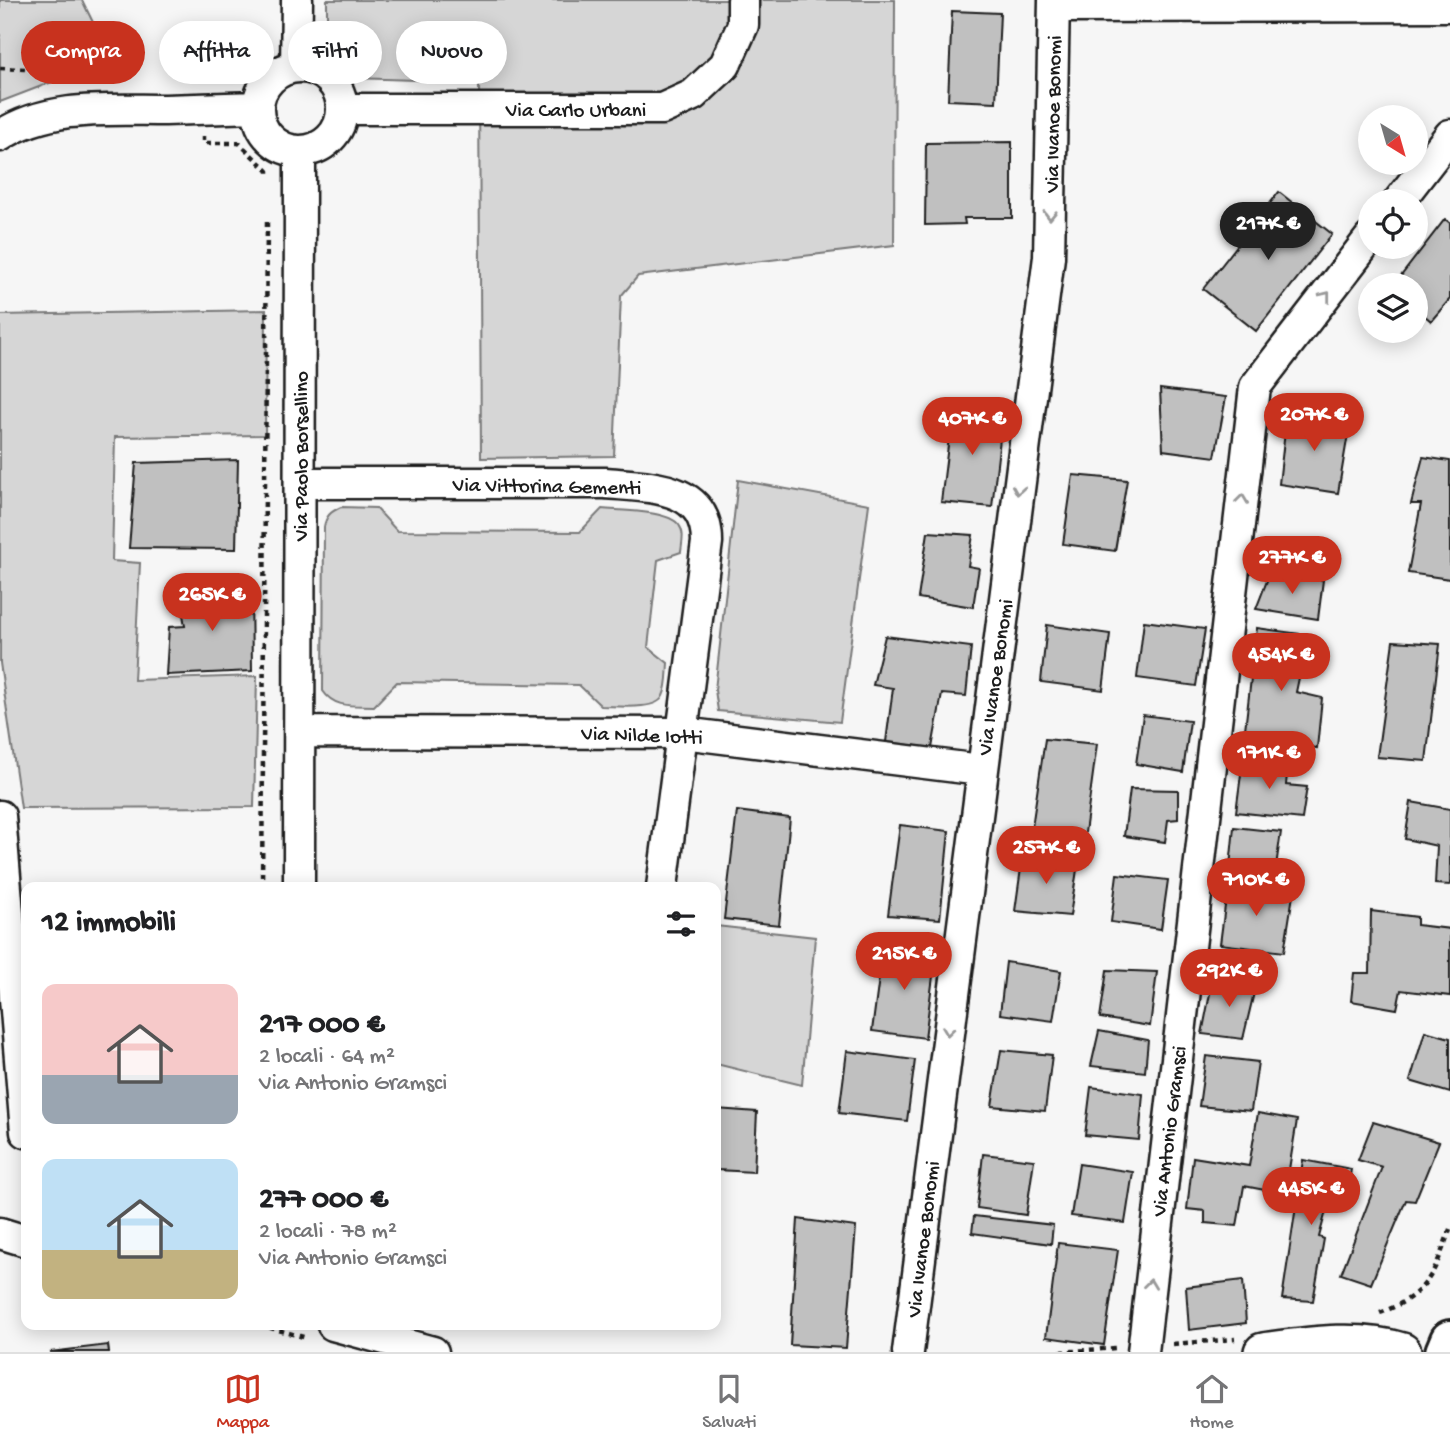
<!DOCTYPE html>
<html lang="it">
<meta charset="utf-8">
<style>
body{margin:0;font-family:"Gochi Hand",sans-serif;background:#f6f6f6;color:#202124;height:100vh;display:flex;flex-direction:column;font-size:26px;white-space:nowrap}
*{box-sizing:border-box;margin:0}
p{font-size:23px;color:#757577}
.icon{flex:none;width:38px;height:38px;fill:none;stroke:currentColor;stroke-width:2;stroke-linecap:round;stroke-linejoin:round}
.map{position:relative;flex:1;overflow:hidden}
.panel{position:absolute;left:21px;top:882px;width:700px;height:448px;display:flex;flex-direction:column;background:#fff;border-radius:14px;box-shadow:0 4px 18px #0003}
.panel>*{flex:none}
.guide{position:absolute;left:21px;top:21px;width:700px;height:63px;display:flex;gap:14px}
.needle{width:46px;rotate:143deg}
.tools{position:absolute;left:1358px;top:105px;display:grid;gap:14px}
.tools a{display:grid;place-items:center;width:70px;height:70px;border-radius:50%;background:#fff;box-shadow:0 4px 18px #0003;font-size:35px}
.price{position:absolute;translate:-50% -60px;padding:0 16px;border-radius:24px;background:#c8321e;color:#fff;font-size:23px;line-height:46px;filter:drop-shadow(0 2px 4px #0008)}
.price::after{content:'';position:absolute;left:50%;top:42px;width:21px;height:16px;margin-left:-10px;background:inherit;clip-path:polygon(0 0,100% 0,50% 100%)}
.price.current{background:#222;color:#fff}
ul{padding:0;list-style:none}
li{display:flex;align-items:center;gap:21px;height:175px;padding:0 21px}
li span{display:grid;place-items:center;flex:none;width:196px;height:140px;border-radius:14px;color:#555}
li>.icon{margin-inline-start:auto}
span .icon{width:84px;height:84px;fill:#fffc;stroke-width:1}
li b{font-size:30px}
h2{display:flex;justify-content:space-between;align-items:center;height:84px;padding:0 21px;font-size:30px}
.pill{padding:0 24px;border-radius:32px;background:#fff;box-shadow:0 4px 18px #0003;font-size:24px;line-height:63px}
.pill.current{background:#c8321e;color:#fff}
.tabs{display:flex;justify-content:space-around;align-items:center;height:98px;border-top:2px solid #e0e0e0;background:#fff;font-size:19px;color:#757577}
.tabs a{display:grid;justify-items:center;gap:4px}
.tabs .current{color:#c8321e}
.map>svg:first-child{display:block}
</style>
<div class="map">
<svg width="1450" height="1352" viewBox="0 0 1450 1352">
<rect width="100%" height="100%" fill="#f6f6f6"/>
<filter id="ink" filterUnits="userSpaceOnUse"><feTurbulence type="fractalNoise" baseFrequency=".0143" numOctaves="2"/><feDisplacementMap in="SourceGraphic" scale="14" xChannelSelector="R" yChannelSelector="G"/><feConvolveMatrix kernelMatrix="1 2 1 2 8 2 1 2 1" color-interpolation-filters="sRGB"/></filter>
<g filter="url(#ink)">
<path fill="#d6d6d6" stroke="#797979" stroke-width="2" d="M 0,0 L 82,0 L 121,79 L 52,82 L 0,102 Z
M 327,0 L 895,0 L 894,245 L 638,276 L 621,296 L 614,456 L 481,458 L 479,82 L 353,78 L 327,54 Z
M 266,310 L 265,435 L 115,437 L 112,561 L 140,563 L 134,680 L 257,676 L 254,807 L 21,808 L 0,663 L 0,315 Z
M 738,480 L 869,504 L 840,722 L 718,711 L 715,690 Z
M 341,507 L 376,508 L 397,531 L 580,532 L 602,509 C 620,511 668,510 679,525 C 685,533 682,542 681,552 L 658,560 L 648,647 L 668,663 C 667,673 668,686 663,696 C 657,711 616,706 601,706 L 579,685 L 397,682 L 374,706 C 354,705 335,709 323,691 L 324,527 C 326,516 330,512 341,507 Z
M 716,926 L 815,937 L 802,1085 L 716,1064 Z"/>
<path fill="#c0c0c0" stroke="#1c1c1c" stroke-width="2" d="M 952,11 L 1000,13 L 996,102 L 948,100 Z
M 1012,142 L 1012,218 L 964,218 L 965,224 L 925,225 L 926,143 Z
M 1279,192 L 1332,234 L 1256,331 L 1203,289 Z
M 1445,219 L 1450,223 L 1450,299 L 1431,321 L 1416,308 L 1416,285 L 1394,285 Z
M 1160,389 L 1226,397 L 1215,457 L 1163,450 Z
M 953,405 L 1003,413 L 992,507 L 941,502 Z
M 1287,414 L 1350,422 L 1338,493 L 1279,484 Z
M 1423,457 L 1450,461 L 1450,579 L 1408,573 L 1421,504 L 1411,504 Z
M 238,460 L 236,549 L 129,548 L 136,463 Z
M 1073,475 L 1127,480 L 1115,551 L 1063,544 Z
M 928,532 L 973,535 L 968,566 L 979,568 L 973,607 L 918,598 Z
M 1270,573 L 1323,580 L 1318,619 L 1256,609 Z
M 251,588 L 252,671 L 166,675 L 169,627 L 185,626 L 179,591 Z
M 1144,621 L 1205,629 L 1196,686 L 1137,678 Z
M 1047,625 L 1110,634 L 1103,690 L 1041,682 Z
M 1257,628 L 1308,635 L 1296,692 L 1322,698 L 1317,748 L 1244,738 Z
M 885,636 L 971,647 L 966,696 L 942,694 L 932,748 L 886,742 L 893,688 L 873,685 Z
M 1393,641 L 1440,644 L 1426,761 L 1377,757 Z
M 1143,715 L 1190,721 L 1183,772 L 1136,764 Z
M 1045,739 L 1097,744 L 1084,840 L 1031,834 Z
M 1243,759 L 1288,763 L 1286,785 L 1307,787 L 1302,819 L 1236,812 Z
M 1130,789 L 1178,790 L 1178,819 L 1168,820 L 1165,842 L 1124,836 Z
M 1411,802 L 1450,809 L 1450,885 L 1435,884 L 1437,846 L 1405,839 Z
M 737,811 L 790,818 L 779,925 L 724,919 Z
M 900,825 L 949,831 L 940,919 L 888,915 Z
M 1234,827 L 1281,832 L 1275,873 L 1230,867 Z
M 1023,854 L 1078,863 L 1070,916 L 1015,911 Z
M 1117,874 L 1168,880 L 1161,929 L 1111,922 Z
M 1228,883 L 1293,895 L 1284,952 L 1220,944 Z
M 1371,911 L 1417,917 L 1417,925 L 1450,929 L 1450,996 L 1401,990 L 1397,1009 L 1351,1001 L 1354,973 L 1370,973 Z
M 883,947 L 936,953 L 925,1038 L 872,1031 Z
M 1006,962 L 1061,971 L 1053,1021 L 1000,1014 Z
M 1107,970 L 1157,972 L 1150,1026 L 1100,1018 Z
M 1213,978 L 1256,984 L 1243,1039 L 1202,1034 Z
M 1099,1031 L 1148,1040 L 1145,1072 L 1091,1066 Z
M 1425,1031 L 1450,1038 L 1450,1093 L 1410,1081 Z
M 1001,1050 L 1052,1055 L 1045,1111 L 992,1106 Z
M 847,1051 L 915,1060 L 907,1121 L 839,1113 Z
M 1206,1056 L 1258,1062 L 1251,1111 L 1199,1106 Z
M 1091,1087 L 1143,1094 L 1139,1140 L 1085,1135 Z
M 716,1109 L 757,1112 L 754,1172 L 716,1170 Z
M 1258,1113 L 1297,1120 L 1285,1194 L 1244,1186 L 1237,1226 L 1205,1223 L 1205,1211 L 1187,1209 L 1193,1157 L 1249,1166 Z
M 1373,1122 L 1439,1142 L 1415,1201 L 1406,1200 L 1371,1284 L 1341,1274 L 1382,1167 L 1358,1160 Z
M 983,1154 L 1034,1160 L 1026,1215 L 977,1208 Z
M 1303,1160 L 1351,1169 L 1348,1189 L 1332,1189 L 1319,1237 L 1324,1239 L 1313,1301 L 1282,1299 Z
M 1079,1164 L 1133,1172 L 1125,1223 L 1071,1216 Z
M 974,1216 L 1053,1225 L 1051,1244 L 972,1233 Z
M 798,1219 L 856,1227 L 846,1348 L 790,1345 Z
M 1058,1243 L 1118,1250 L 1104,1345 L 1046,1337 Z
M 1243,1280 L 1246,1323 L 1189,1330 L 1186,1287 Z
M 108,1345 L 109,1352 L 50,1352 Z"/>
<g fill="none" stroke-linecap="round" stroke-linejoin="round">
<defs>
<path id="minor" d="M 1054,7 L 1450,6
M258 109a42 42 0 1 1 84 0a42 42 0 1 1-84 0Z
M 296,67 L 297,0
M 343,109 L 662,109 L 693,95 L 725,65 L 743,25 L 743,0
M 0,136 C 48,104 110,110 165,110 C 196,109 226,108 257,107
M 1399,201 L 1450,135
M 300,483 L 605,483 C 648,487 707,484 707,542 L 662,887
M 300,732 L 683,733 L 981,770
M 0,816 L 26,1132
M 299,887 L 300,151
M 0,1233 L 26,1241
M 333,1325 L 433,1352
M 908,1352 L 1049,257 L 1054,0
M 1143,1352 L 1255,387 L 1370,238"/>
<path id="tertiary" d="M 1263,1352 C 1308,1346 1358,1338 1402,1352"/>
<path id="primary" d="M 1445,1352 L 1450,1340"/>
</defs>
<use href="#minor" stroke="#1c1c1c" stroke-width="35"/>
<use href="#tertiary" stroke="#1c1c1c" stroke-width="42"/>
<use href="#primary" stroke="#1c1c1c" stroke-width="44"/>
<path stroke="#1c1c1c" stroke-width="4.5" stroke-dasharray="5 5" stroke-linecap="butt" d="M 0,68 L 46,70 L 89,79
M 248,76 L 261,66 L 264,50
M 203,136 L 203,143 L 239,143 L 268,171 L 268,174
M 262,887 L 267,221
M 1380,1313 C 1428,1294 1434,1274 1450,1229
M 260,1325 L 307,1338
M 1173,1344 L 1235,1339
M 1060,1352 L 1116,1348"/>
<use href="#minor" stroke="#fff" stroke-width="30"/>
<use href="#tertiary" stroke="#fff" stroke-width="37"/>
<use href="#primary" stroke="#fff" stroke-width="38"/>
</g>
<defs><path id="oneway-chevron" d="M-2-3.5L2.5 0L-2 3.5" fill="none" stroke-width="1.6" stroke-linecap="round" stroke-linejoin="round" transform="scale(1.75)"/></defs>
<g stroke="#999">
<use href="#oneway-chevron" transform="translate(1050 215) rotate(91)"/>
<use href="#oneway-chevron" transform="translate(1326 296) rotate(-52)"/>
<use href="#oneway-chevron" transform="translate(1018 490) rotate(98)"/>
<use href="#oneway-chevron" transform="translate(1242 499) rotate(-83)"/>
<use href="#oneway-chevron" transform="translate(948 1031) rotate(97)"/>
<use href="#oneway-chevron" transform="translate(1150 1284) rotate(-83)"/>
</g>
</g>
<g text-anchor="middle" stroke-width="5" stroke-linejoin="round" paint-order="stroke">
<g font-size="21" fill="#1c1c1c" stroke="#fff">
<text x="576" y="116">Via Carlo Urbani</text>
<text transform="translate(1052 114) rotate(-89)" y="7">Via Ivanoe Bonomi</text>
<text transform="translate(300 456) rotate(-90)" y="7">Via Paolo Borsellino</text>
<text transform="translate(547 485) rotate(1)" y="7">Via Vittorina Gementi</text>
<text transform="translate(994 677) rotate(-82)" y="7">Via Ivanoe Bonomi</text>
<text transform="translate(642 734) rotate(2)" y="7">Via Nilde Iotti</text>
<text transform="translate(1168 1131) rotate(-83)" y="7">Via Antonio Gramsci</text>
<text transform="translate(922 1239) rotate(-83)" y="7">Via Ivanoe Bonomi</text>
</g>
</g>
</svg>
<div class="tools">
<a><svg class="needle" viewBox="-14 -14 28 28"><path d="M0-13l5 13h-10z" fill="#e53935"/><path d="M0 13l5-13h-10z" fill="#757577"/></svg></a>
<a><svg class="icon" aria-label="locate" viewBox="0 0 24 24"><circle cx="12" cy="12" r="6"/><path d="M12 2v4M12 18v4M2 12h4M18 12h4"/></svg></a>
<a><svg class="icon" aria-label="layers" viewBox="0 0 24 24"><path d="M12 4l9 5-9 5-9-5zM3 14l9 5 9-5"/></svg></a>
</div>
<b class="price current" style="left:1268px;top:262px">217K €</b>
<b class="price" style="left:1314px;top:453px">207K €</b>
<b class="price" style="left:972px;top:457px">407K €</b>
<b class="price" style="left:1292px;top:596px">277K €</b>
<b class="price" style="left:212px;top:633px">265K €</b>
<b class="price" style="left:1281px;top:693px">454K €</b>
<b class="price" style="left:1269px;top:791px">171K €</b>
<b class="price" style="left:1046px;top:886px">257K €</b>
<b class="price" style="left:1256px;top:918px">710K €</b>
<b class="price" style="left:904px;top:992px">215K €</b>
<b class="price" style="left:1229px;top:1009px">292K €</b>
<b class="price" style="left:1311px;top:1227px">445K €</b>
<div class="guide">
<a class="pill current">Compra</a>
<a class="pill">Affitta</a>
<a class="pill">Filtri</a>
<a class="pill">Nuovo</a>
</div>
<section class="panel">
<h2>12 immobili<svg class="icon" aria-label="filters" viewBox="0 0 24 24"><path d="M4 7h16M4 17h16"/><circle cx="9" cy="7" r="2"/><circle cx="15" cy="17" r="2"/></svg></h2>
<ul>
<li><span style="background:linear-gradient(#f6c9c9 65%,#9aa5b1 0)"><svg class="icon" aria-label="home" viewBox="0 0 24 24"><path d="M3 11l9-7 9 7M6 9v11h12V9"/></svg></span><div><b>217 000 €</b><p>2 locali · 64 m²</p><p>Via Antonio Gramsci</p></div></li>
<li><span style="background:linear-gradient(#bfe0f5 65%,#c2b280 0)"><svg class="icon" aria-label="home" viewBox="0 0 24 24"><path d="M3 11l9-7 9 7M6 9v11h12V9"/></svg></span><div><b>277 000 €</b><p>2 locali · 78 m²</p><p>Via Antonio Gramsci</p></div></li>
</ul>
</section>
</div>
<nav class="tabs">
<a class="current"><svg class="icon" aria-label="map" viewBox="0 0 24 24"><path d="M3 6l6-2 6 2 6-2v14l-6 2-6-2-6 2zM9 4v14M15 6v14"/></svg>Mappa</a>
<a><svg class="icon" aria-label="saved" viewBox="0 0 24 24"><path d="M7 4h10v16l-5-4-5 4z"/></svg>Salvati</a>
<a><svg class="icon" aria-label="home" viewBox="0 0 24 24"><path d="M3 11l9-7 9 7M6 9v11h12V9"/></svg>Home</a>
</nav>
